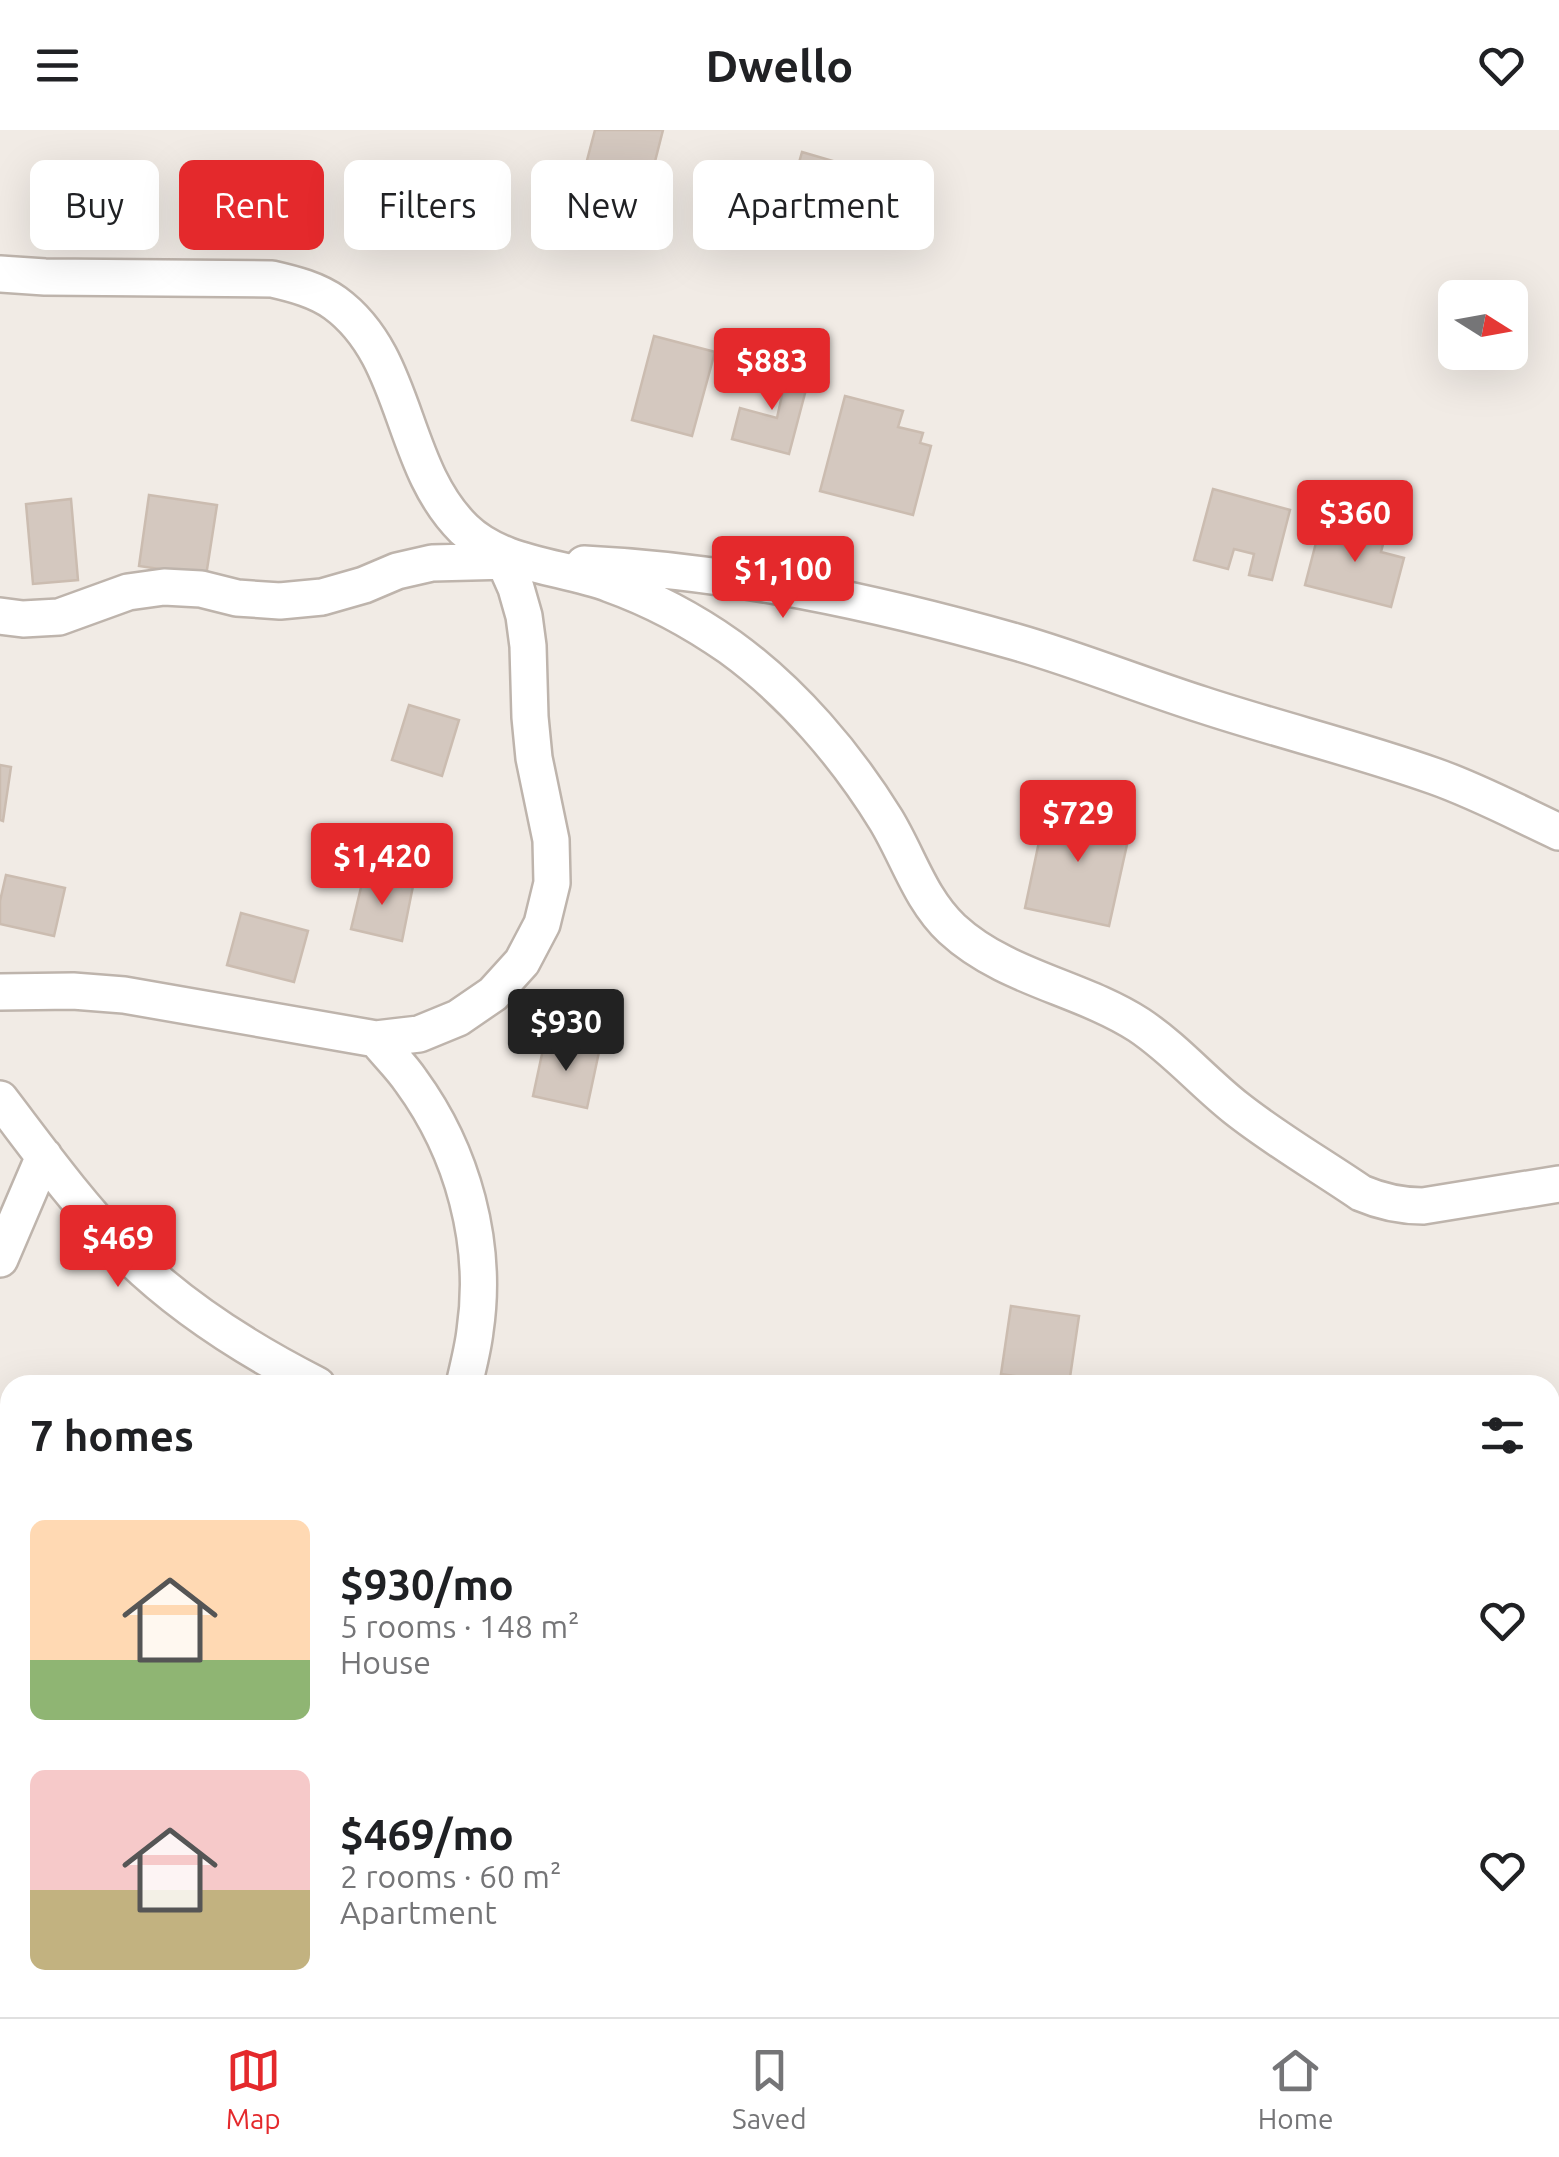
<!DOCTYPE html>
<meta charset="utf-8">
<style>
body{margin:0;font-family:Ubuntu,sans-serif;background:#f6f6f6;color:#202124;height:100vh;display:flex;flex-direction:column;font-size:38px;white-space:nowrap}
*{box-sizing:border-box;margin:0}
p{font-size:32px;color:#757577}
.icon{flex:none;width:55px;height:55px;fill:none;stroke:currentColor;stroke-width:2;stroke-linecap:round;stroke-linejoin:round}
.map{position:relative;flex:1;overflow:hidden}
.sheet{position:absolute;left:0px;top:1245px;width:1560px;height:642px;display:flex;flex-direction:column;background:#fff;border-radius:30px 30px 0 0;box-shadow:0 10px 40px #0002}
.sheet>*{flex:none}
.banner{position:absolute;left:30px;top:30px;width:1000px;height:90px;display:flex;gap:20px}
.needle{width:65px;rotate:101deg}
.buttons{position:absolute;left:1438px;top:150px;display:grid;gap:20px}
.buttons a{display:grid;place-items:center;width:90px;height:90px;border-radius:15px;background:#fff;box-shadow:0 10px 40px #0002;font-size:50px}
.price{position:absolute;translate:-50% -85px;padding:0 22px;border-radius:10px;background:#e4292c;color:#fff;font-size:32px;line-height:65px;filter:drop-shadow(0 2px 5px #0008)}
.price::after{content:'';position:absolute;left:50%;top:60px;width:30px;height:22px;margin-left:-15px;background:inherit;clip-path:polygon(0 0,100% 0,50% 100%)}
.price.current{background:#222;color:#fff}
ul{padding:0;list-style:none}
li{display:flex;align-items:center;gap:30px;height:250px;padding:0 30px}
li span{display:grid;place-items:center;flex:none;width:280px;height:200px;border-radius:15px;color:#555}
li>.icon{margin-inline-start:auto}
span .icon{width:120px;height:120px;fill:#fffc;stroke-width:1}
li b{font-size:42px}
h2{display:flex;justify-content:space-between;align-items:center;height:120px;padding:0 30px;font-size:42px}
.pill{padding:0 35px;border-radius:15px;background:#fff;box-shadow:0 10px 40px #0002;font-size:35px;line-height:90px}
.pill.current{background:#e4292c;color:#fff}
header{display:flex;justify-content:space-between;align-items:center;height:130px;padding:0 30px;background:#fff;font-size:45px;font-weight:700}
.tab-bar{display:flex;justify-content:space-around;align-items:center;height:140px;border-top:2px solid #e0e0e0;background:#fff;font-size:28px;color:#757577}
.tab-bar a{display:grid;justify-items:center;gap:5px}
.tab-bar .current{color:#e4292c}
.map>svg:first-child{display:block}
</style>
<header><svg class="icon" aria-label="menu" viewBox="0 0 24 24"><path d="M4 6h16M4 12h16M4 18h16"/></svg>Dwello<svg class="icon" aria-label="heart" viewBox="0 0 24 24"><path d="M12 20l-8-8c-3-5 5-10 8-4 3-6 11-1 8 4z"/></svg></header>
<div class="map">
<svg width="1559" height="1887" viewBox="0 0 1559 1887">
<rect width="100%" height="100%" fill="#f1ebe5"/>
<path fill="#d4c8bf" stroke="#cbbcb0" stroke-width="2.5" d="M 595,0 L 663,0 L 650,51 L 586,34 Z
M 802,22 L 864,40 L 844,110 L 782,93 Z
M 654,206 L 715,222 L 692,306 L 632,290 Z
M 751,237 L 808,252 L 789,324 L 732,309 L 740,278 L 777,288 L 782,265 L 746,256 Z
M 845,266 L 903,281 L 898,297 L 923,303 L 920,313 L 931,316 L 913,385 L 820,361 Z
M 1213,359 L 1290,380 L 1272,450 L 1249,445 L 1254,424 L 1234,419 L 1228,439 L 1194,430 Z
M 149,365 L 217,375 L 206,446 L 139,436 Z
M 71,369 L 78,450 L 33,454 L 26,374 Z
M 1337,390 L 1386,403 L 1381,422 L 1404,428 L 1391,477 L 1305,455 L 1318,405 L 1332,409 Z
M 409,575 L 459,590 L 442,646 L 392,630 Z
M 0,635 L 11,637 L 3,691 L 0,690 Z
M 1047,674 L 1132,692 L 1109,796 L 1025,778 Z
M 6,745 L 65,758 L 54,806 L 0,794 L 0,771 Z
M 364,745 L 413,756 L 402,811 L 351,799 Z
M 241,783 L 308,801 L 294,852 L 227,835 Z
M 545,910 L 599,922 L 587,978 L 533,966 Z
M 1011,1176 L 1079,1186 L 1069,1254 L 1001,1244 Z
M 0,1565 L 10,1566 L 10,1623 L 0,1622 Z
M 4,1805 L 10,1805 L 10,1874 L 0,1873 Z"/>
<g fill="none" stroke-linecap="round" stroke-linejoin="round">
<defs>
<path id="minor" d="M 0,144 L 45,147 L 272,149 C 294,154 317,160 335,173 C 409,227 399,335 464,399 C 502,436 562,436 610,454 C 652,469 693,491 730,517 C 792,562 846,625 886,690 C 908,726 920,769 952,799 C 1005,848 1080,857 1139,895 C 1175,919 1203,952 1236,978 C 1275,1009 1320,1035 1361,1063 C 1382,1072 1400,1076 1423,1076 L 1559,1054
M 584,434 C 730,441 875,472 1016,512 C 1079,530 1140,555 1203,575 C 1279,600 1358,619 1434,646 C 1477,661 1518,683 1559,702
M 0,486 L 23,489 L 59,487 L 128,462 L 164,457 L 201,459 L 237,468 L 280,471 L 322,467 L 364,455 L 397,441 L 432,433 L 512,431
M 0,862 L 73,861 L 124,865 L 376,909 L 419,904 L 458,888 L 493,864 L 522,832 L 542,794 L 552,753 L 551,710 L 534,628 L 530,587 L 528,516 L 524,486 L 516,458 L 504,431
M 376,909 C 387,923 401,936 411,951 C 463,1022 488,1114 475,1201 C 473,1219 468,1237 464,1255
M 0,969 C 39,1020 77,1073 122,1119 C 178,1176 246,1219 317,1255
M 0,1129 L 44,1026
M 1550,1495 L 1559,1496
M 304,1878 L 305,1887
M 869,1878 L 876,1887
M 687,1887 L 694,1878"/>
</defs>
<use href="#minor" stroke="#beb4ac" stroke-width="40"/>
<use href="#minor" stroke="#fff" stroke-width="35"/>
</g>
</svg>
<div class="buttons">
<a><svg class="needle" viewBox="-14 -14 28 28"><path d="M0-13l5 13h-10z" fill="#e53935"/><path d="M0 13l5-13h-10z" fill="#757577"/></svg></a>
</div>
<b class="price" style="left:772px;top:283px">$883</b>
<b class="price" style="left:1355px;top:435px">$360</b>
<b class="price" style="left:783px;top:491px">$1,100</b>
<b class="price" style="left:1078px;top:735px">$729</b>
<b class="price" style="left:382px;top:778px">$1,420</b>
<b class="price current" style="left:566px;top:944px">$930</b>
<b class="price" style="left:118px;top:1160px">$469</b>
<div class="banner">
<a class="pill">Buy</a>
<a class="pill current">Rent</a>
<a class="pill">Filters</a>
<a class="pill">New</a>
<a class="pill">Apartment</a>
</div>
<section class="sheet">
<h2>7 homes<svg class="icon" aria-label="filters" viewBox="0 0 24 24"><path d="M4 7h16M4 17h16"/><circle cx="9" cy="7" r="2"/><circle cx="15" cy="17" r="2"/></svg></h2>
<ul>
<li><span style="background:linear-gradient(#ffd9b3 70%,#8fb573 0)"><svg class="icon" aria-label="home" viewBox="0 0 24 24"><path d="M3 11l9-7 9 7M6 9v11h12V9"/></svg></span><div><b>$930/mo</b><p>5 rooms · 148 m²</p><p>House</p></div><svg class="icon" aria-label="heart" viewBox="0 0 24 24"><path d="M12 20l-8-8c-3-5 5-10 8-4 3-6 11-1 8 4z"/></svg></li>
<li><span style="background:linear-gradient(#f6c9c9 60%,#c2b280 0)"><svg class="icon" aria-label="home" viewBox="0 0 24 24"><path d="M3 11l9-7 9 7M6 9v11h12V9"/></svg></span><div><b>$469/mo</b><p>2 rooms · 60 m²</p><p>Apartment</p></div><svg class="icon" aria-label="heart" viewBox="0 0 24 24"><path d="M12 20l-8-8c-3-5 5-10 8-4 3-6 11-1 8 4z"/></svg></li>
</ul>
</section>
</div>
<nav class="tab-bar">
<a class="current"><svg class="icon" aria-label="map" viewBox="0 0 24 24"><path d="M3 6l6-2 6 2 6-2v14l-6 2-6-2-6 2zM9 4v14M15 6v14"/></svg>Map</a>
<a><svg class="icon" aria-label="saved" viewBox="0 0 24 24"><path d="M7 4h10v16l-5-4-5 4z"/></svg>Saved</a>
<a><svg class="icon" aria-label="home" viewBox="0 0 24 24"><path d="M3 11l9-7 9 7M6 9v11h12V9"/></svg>Home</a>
</nav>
